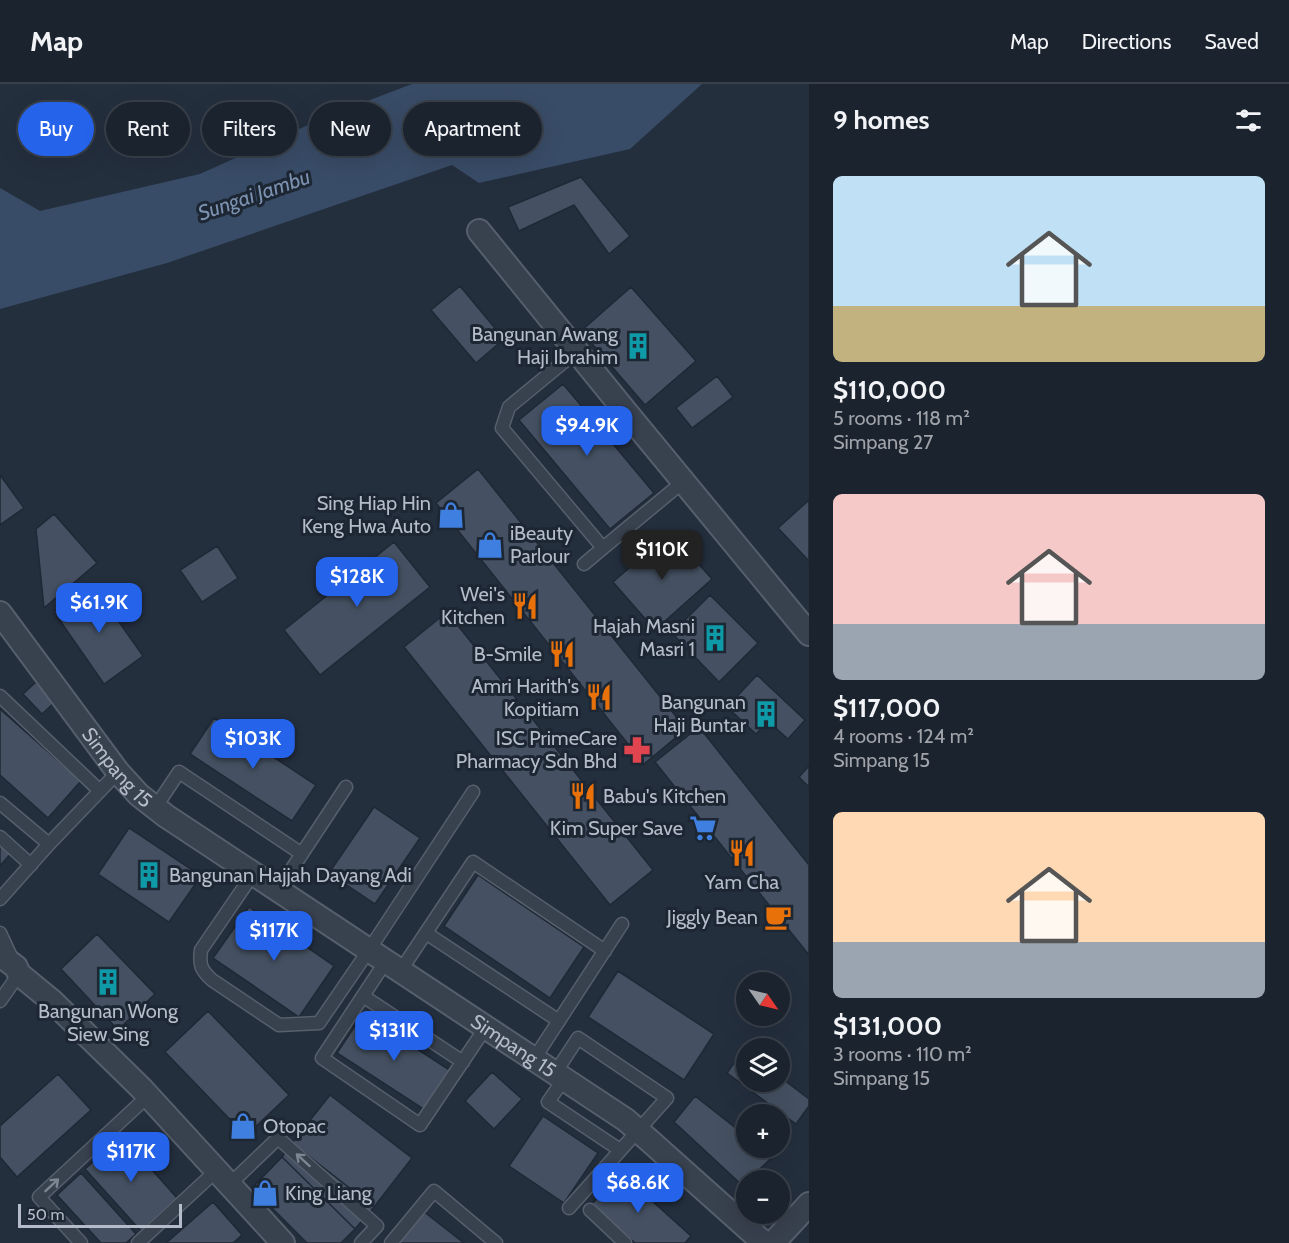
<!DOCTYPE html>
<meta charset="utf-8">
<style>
body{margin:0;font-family:Cabin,sans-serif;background:#282f3a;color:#f1f3f6;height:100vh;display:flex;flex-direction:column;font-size:22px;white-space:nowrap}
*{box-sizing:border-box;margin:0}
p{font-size:20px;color:#a0a4aa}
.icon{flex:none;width:33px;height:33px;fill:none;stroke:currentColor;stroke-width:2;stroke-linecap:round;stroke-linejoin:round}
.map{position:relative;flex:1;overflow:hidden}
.side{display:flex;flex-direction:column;background:#1b232e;width:480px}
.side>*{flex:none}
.guide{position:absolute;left:18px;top:18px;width:570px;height:54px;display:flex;gap:12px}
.needle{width:39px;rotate:124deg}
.controls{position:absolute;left:736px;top:888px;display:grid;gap:12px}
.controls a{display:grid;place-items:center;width:54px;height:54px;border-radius:50%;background:#1b232e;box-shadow:0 6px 24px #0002,0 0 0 2px #39404a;font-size:30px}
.scale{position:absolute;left:18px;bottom:15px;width:164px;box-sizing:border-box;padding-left:6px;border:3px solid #b4bcc9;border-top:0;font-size:16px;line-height:21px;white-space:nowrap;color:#b4bcc9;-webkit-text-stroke:4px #1d2633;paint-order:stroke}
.price{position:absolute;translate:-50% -51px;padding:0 14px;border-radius:12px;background:#2563eb;color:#fff;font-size:20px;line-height:39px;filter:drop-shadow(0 2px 3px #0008)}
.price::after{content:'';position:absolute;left:50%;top:36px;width:18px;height:14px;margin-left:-9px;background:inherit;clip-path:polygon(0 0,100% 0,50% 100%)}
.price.selected{background:#222;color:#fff}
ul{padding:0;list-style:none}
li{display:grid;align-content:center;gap:12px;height:318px;padding:0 24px}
li span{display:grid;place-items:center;height:186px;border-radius:9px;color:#555}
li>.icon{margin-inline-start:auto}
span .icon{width:108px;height:108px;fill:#fffc;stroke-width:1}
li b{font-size:26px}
h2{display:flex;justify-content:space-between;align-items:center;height:72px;padding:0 24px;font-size:26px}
.pill{padding:0 21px;border-radius:27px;background:#1b232e;box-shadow:0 6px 24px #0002,0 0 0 2px #39404a;font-size:21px;line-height:54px}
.pill.selected{background:#2563eb;color:#fff}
header{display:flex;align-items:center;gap:36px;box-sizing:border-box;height:84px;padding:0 30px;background:#1b232e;border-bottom:2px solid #39404a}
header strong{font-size:28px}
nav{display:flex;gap:33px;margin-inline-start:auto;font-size:21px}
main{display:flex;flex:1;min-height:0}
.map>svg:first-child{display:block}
</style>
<header>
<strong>Map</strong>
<nav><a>Map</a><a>Directions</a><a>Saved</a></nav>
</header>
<main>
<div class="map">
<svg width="809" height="1159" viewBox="0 0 809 1159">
<rect width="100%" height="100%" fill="#242f3e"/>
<path fill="#394c67" d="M 412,0 L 702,0 L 630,65 L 479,99 L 452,81 L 167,179 L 0,225 L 0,104 L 40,127 L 200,90 L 328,32 Z"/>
<path fill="#455162" stroke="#1f2835" stroke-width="1.5" d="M 581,93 L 630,152 L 609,170 L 574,121 L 519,147 L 508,123 Z
M 460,202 L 504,255 L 476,279 L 431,226 Z
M 631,203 L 696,277 L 645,321 L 581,247 Z
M 717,292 L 733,313 L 692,344 L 676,324 Z
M 563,300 L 654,409 L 610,445 L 519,336 Z
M 478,385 L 686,645 L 644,680 L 436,419 Z
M 0,391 L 24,424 L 0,441 Z
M 809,416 L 809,477 L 778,444 Z
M 54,430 L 97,479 L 44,524 L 36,445 Z
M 670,448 L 712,495 L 655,546 L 613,498 Z
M 394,458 L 430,503 L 320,591 L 284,546 Z
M 217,462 L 238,494 L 202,518 L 180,486 Z
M 93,501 L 143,572 L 104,600 L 54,528 Z
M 710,511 L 758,559 L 719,598 L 672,549 Z
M 447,528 L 653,786 L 610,821 L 404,563 Z
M 757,591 L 805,636 L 788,655 L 768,637 L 756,650 L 727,623 Z
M 36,598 L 55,618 L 42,630 L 23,610 Z
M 0,625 L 81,697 L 48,734 L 0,691 Z
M 214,634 L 316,701 L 292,737 L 190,670 Z
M 699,643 L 809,781 L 809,871 L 655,678 Z
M 809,682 L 809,703 L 799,693 Z
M 374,723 L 420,754 L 375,820 L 329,789 Z
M 129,744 L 201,792 L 169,838 L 98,790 Z
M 0,758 L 12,768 L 0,782 Z
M 478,791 L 584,863 L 550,914 L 444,842 Z
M 249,823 L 334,882 L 299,933 L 213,874 Z
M 97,850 L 155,910 L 118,946 L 61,885 Z
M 618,887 L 714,950 L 684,996 L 588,933 Z
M 208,927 L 289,1011 L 246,1052 L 165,968 Z
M 363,930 L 451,987 L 425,1026 L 337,969 Z
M 743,966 L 747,969 L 747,998 L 780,998 L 780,993 L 809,1015 L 809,1022 L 796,1040 L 727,989 Z
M 492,988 L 522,1015 L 494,1045 L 465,1017 Z
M 58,990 L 91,1026 L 17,1093 L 0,1073 L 0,1042 Z
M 330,1011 L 412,1074 L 374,1123 L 292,1059 Z
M 695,1012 L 747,1053 L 747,1064 L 760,1064 L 772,1073 L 749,1096 L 747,1096 L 743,1102 L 674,1038 Z
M 543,1032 L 598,1069 L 564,1119 L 509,1082 Z
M 122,1052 L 177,1114 L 141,1147 L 85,1085 Z
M 292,1059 L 374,1123 L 355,1145 L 282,1073 Z
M 282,1073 L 355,1145 L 341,1159 L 307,1159 L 252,1104 Z
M 620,1088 L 691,1152 L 685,1159 L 635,1159 L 592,1120 Z
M 81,1089 L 136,1150 L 126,1159 L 101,1159 L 57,1111 Z
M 213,1118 L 242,1151 L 233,1159 L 166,1159 Z
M 423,1127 L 464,1159 L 397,1159 Z"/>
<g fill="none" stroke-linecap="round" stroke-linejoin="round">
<defs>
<path id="lane" d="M 577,267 L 509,323 L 502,344 L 603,464 L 684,397
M 584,480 L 603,464
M 0,612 L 100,707
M 0,719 L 49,760
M 155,724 L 179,688 L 302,770
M 0,753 L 31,781
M 253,790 L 201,866 C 199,881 201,886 212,896 L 279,941 L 319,939 L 369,866 L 473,708
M 278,806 L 346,703
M 0,815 L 49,760 L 118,688
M 0,849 L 12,875
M 426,849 L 559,937
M 386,877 L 322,974 L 420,1041 L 486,943
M 401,886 L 473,778 L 605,867
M 363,912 L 463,978
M 0,917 L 19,890
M 534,975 L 622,840
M 555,989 L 578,954 L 667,1014 L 569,1124
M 564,995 L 548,1018 L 620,1066
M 229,1101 L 278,1054 L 377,1142 L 361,1159
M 590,1126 L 625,1159
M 81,1159 L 39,1113 L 148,1012
M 138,1159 L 216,1087
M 391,1159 L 434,1107 L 496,1159"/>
<g id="street">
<path d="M 479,147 L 626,328 L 809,550"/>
<path id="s1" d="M 0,529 L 118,688 L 139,711 L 166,732 L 626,1036 L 651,1058 L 764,1159"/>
<path d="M 0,871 L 16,883 L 19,890 L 52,917 L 141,1004 L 283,1159"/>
<path d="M 773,1159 L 809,1120"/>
</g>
</defs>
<use href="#lane" stroke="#565f6c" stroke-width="15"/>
<use href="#street" stroke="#565f6c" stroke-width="26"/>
<use href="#lane" stroke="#38414e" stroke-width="12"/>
<use href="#street" stroke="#38414e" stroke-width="22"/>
</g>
<defs><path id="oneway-shaft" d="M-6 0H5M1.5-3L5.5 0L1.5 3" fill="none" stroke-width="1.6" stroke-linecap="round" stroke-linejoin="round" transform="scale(1.5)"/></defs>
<g stroke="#7c8592">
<use href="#oneway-shaft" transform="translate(303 1076) rotate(-138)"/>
<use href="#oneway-shaft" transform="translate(52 1101) rotate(-43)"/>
</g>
<defs>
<symbol id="building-bare" viewBox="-9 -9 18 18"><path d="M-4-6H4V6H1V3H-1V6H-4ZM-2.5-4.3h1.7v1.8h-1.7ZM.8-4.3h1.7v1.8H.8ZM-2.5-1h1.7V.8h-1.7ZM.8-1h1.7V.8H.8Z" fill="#0f9aa8" stroke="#1d2633" stroke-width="2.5" paint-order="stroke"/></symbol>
<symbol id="shop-bare" viewBox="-9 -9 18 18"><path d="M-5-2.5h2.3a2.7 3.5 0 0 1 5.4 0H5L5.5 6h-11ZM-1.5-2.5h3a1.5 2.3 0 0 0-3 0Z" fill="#3f7fe0" stroke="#1d2633" stroke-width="2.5" paint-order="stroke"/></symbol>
<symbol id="restaurant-bare" viewBox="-9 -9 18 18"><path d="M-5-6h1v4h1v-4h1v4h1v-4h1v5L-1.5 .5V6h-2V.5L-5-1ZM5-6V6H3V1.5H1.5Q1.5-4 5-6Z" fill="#e8710a" stroke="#1d2633" stroke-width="2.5" paint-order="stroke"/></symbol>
<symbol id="pharmacy-bare" viewBox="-9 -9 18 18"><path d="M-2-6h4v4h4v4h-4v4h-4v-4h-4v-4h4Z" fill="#e0444e" stroke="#1d2633" stroke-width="2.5" paint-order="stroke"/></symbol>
<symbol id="supermarket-bare" viewBox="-9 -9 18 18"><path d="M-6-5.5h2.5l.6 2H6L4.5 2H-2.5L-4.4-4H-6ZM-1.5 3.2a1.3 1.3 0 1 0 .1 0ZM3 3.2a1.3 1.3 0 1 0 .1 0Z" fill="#3f7fe0" stroke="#1d2633" stroke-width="2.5" paint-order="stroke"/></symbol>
<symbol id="cafe-bare" viewBox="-9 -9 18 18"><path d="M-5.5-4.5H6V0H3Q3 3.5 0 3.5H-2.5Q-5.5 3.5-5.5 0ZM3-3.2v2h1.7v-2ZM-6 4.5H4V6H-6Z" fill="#e8710a" stroke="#1d2633" stroke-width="2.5" paint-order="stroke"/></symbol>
</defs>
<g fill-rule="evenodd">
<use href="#building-bare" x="619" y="243" width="38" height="38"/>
<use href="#shop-bare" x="432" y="412" width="38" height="38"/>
<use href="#shop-bare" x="471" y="442" width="38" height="38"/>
<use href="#restaurant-bare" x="506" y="503" width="38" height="38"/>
<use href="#building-bare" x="696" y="535" width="38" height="38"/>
<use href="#restaurant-bare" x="543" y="551" width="38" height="38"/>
<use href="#restaurant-bare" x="580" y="594" width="38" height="38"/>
<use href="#building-bare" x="747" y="611" width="38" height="38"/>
<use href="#pharmacy-bare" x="618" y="647" width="38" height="38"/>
<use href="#restaurant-bare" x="564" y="693" width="38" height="38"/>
<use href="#supermarket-bare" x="684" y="725" width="38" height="38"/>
<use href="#restaurant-bare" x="723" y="750" width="38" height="38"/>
<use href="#building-bare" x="130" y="772" width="38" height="38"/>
<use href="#cafe-bare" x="759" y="814" width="38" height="38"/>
<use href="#building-bare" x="89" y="879" width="38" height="38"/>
<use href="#shop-bare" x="224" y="1023" width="38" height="38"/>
<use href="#shop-bare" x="246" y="1090" width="38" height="38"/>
</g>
<g text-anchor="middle" stroke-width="6" stroke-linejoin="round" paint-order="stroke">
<g font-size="20" fill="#b4bcc9" stroke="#1d2633" text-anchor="end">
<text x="618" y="257">Bangunan Awang<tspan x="618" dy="23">Haji Ibrahim</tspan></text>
<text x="431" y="426">Sing Hiap Hin<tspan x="431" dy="23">Keng Hwa Auto</tspan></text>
<text x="510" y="456" text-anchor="start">iBeauty<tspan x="510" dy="23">Parlour</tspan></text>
<text x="505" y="517">Wei's<tspan x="505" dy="23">Kitchen</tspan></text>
<text x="695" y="549">Hajah Masni<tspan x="695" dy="23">Masri 1</tspan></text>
<text x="542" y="577">B-Smile</text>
<text x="579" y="609">Amri Harith's<tspan x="579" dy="23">Kopitiam</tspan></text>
<text x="746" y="625">Bangunan<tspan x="746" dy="23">Haji Buntar</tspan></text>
<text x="617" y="661">ISC PrimeCare<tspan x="617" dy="23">Pharmacy Sdn Bhd</tspan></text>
<text x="603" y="719" text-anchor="start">Babu's Kitchen</text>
<text x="683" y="751">Kim Super Save</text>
<text x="169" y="798" text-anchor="start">Bangunan Hajjah Dayang Adi</text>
<text x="742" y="805" text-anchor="middle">Yam Cha</text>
<text x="758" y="840">Jiggly Bean</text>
<text x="108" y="934" text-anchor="middle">Bangunan Wong<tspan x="108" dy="23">Siew Sing</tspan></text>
<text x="263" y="1049" text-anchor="start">Otopac</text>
<text x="285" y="1116" text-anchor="start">King Liang</text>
</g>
<g font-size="20" fill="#b4bcc9" stroke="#1d2633">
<text dy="7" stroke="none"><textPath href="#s1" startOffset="194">Simpang 15</textPath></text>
<text dy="7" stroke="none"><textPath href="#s1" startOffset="680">Simpang 15</textPath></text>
</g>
<g font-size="21" font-style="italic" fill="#7c92b1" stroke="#1d2633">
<text transform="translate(254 111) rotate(-19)" y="7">Sungai Jambu</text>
</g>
</g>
</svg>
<div class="controls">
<a><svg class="needle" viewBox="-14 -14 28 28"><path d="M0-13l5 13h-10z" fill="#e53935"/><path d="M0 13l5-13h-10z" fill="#a0a4aa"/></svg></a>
<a><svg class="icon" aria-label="layers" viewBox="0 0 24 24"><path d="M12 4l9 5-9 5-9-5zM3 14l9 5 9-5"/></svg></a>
<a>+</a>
<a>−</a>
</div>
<div class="scale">50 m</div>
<b class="price" style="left:587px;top:373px">$94.9K</b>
<b class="price selected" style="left:662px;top:497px">$110K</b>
<b class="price" style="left:357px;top:524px">$128K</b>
<b class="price" style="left:99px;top:550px">$61.9K</b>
<b class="price" style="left:253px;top:686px">$103K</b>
<b class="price" style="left:274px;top:878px">$117K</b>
<b class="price" style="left:394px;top:978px">$131K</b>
<b class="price" style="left:131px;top:1099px">$117K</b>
<b class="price" style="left:638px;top:1130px">$68.6K</b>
<div class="guide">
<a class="pill selected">Buy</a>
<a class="pill">Rent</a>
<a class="pill">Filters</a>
<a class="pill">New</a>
<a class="pill">Apartment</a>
</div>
</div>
<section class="side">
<h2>9 homes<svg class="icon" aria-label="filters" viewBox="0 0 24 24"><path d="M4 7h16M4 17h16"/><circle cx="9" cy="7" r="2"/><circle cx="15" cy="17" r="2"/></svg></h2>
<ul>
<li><span style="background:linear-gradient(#bfe0f5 70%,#c2b280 0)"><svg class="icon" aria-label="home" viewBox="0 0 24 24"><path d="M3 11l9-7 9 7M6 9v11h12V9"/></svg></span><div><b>$110,000</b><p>5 rooms · 118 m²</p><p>Simpang 27</p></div></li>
<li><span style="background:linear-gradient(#f6c9c9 70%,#9aa5b1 0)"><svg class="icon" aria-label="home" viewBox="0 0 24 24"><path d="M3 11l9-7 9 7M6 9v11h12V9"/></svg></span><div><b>$117,000</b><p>4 rooms · 124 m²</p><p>Simpang 15</p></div></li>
<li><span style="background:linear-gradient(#ffd9b3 70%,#9aa5b1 0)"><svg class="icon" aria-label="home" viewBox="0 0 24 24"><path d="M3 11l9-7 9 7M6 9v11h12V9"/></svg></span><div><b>$131,000</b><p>3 rooms · 110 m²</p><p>Simpang 15</p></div></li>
</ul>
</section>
</main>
